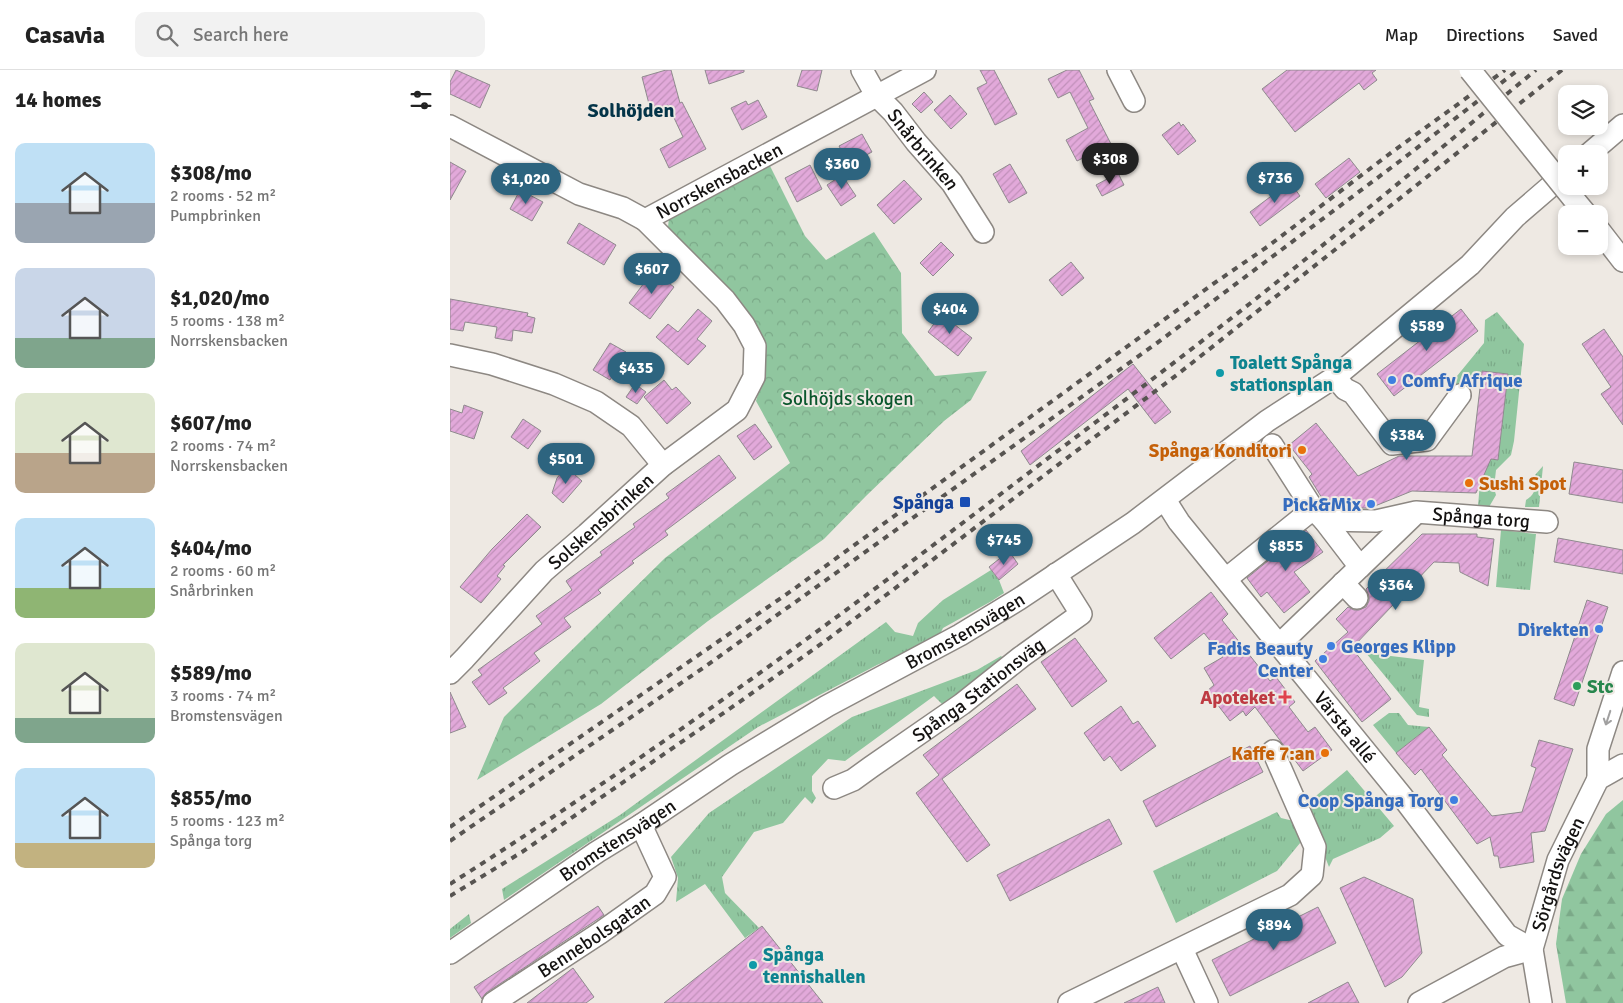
<!DOCTYPE html>
<meta charset="utf-8">
<style>
body{margin:0;font-family:Signika,sans-serif;background:#f2f2f2;color:#222;height:100vh;display:flex;flex-direction:column;font-size:19px;white-space:nowrap}
*{box-sizing:border-box;margin:0}
p{font-size:16px;color:#767676}
.icon{flex:none;width:28px;height:28px;fill:none;stroke:currentColor;stroke-width:2;stroke-linecap:round;stroke-linejoin:round}
.map{position:relative;flex:1;overflow:hidden}
.side{display:flex;flex-direction:column;background:#fff;width:450px}
.side>*{flex:none}
.tools{position:absolute;left:1108px;top:15px;display:grid;gap:10px}
.tools a{display:grid;place-items:center;width:50px;height:50px;border-radius:10px;background:#fff;box-shadow:0 2px 8px #0003;font-size:25px}
.price{position:absolute;translate:-50% -42px;padding:0 11px;border-radius:18px;background:#2d647f;color:#fff;font-size:16px;line-height:32px;filter:drop-shadow(0 1px 2px #0008)}
.price::after{content:'';position:absolute;left:50%;top:30px;width:15px;height:11px;margin-left:-8px;background:inherit;clip-path:polygon(0 0,100% 0,50% 100%)}
.price.on{background:#222;color:#fff}
ul{padding:0;list-style:none}
li{display:flex;align-items:center;gap:15px;height:125px;padding:0 15px}
li span{display:grid;place-items:center;flex:none;width:140px;height:100px;border-radius:10px;color:#555}
li>.icon{margin-inline-start:auto}
span .icon{width:60px;height:60px;fill:#fffc;stroke-width:1}
li b{font-size:21px}
h2{display:flex;justify-content:space-between;align-items:center;height:60px;padding:0 15px;font-size:21px}
header{display:flex;align-items:center;gap:30px;box-sizing:border-box;height:70px;padding:0 25px;background:#fff;border-bottom:1px solid #e0e0e0}
header strong{font-size:24px}
nav{display:flex;gap:28px;margin-inline-start:auto;font-size:18px}
.search{width:350px;height:45px;background:#f2f2f2;display:flex;align-items:center;gap:12px;box-sizing:border-box;padding:0 18px;border-radius:10px;color:#767676;font-size:19px}
main{display:flex;flex:1;min-height:0}
.map>svg:first-child{display:block}
</style>
<header>
<strong>Casavia</strong>
<div class="search"><svg class="icon" aria-label="search" viewBox="0 0 24 24"><circle cx="10" cy="10" r="6"/><path d="M15 15l6 6"/></svg>Search here</div>
<nav><a>Map</a><a>Directions</a><a>Saved</a></nav>
</header>
<main>
<section class="side">
<h2>14 homes<svg class="icon" aria-label="filters" viewBox="0 0 24 24"><path d="M4 7h16M4 17h16"/><circle cx="9" cy="7" r="2"/><circle cx="15" cy="17" r="2"/></svg></h2>
<ul>
<li><span style="background:linear-gradient(#bfe0f5 60%,#9aa5b1 0)"><svg class="icon" aria-label="home" viewBox="0 0 24 24"><path d="M3 11l9-7 9 7M6 9v11h12V9"/></svg></span><div><b>$308/mo</b><p>2 rooms · 52 m²</p><p>Pumpbrinken</p></div></li>
<li><span style="background:linear-gradient(#c9d6e8 70%,#7fa58c 0)"><svg class="icon" aria-label="home" viewBox="0 0 24 24"><path d="M3 11l9-7 9 7M6 9v11h12V9"/></svg></span><div><b>$1,020/mo</b><p>5 rooms · 138 m²</p><p>Norrskensbacken</p></div></li>
<li><span style="background:linear-gradient(#dfe7d0 60%,#b9a48a 0)"><svg class="icon" aria-label="home" viewBox="0 0 24 24"><path d="M3 11l9-7 9 7M6 9v11h12V9"/></svg></span><div><b>$607/mo</b><p>2 rooms · 74 m²</p><p>Norrskensbacken</p></div></li>
<li><span style="background:linear-gradient(#bfe0f5 70%,#8fb573 0)"><svg class="icon" aria-label="home" viewBox="0 0 24 24"><path d="M3 11l9-7 9 7M6 9v11h12V9"/></svg></span><div><b>$404/mo</b><p>2 rooms · 60 m²</p><p>Snårbrinken</p></div></li>
<li><span style="background:linear-gradient(#dfe7d0 75%,#7fa58c 0)"><svg class="icon" aria-label="home" viewBox="0 0 24 24"><path d="M3 11l9-7 9 7M6 9v11h12V9"/></svg></span><div><b>$589/mo</b><p>3 rooms · 74 m²</p><p>Bromstensvägen</p></div></li>
<li><span style="background:linear-gradient(#bfe0f5 75%,#c2b280 0)"><svg class="icon" aria-label="home" viewBox="0 0 24 24"><path d="M3 11l9-7 9 7M6 9v11h12V9"/></svg></span><div><b>$855/mo</b><p>5 rooms · 123 m²</p><p>Spånga torg</p></div></li>
</ul>
</section>
<div class="map">
<svg width="1173" height="933" viewBox="0 0 1173 933">
<defs>
<pattern id="grass-tufts" width="24" height="20" patternUnits="userSpaceOnUse" patternTransform="scale(1.25)"><rect width="24" height="20" fill="#90c69f"/><path d="M3 7l-1-3M5 7V3M7 7l1-3M15 17l-1-3M17 17v-4M19 17l1-3" fill="none" stroke="#7ba988"/></pattern>
<pattern id="forest-firs" width="22" height="20" patternUnits="userSpaceOnUse" patternTransform="scale(1.25)"><rect width="22" height="20" fill="#90c69f"/><path d="M5 1l3.5 6h-7zM16 11l3.5 6h-7z" fill="#7ba988"/></pattern>
<pattern id="park-crowns" width="20" height="18" patternUnits="userSpaceOnUse" patternTransform="scale(1.25)"><rect width="20" height="18" fill="#90c69f"/><path d="M2 6a3 3 0 1 1 6 0M12 15a3 3 0 1 1 6 0" fill="none" stroke="#7ba988"/></pattern>
<pattern id="building-hatch" width="6" height="6" patternUnits="userSpaceOnUse" patternTransform="scale(1.25)"><rect width="6" height="6" fill="#e2a9da"/><path d="M-1 1l2-2M0 6l6-6M5 7l2-2" fill="none" stroke="#c190ba"/></pattern>
</defs>
<rect width="100%" height="100%" fill="#eee9e3"/>
<path fill="url(#grass-tufts)" d="M 1047,242 L 1074,274 L 1064,371 L 1061,385 L 1046,400 L 1044,418 L 1046,425 L 1039,437 L 1028,436 L 1032,388 L 1048,389 L 1058,304 L 1032,301 L 1010,325 L 998,317 L 1034,273 L 1035,250 Z
M 1093,396 L 1089,437 L 1075,437 L 1076,430 C 1086,424 1087,415 1085,405 Z
M 1051,460 L 1086,464 L 1080,520 L 1046,517 Z
M 541,500 L 549,510 L 554,523 L 540,532 L 493,558 L 488,568 L 427,595 L 308,657 L 54,830 L 52,819 L 170,745 L 436,552 L 445,562 L 463,566 L 468,553 L 493,530 Z
M 916,583 L 974,590 L 969,637 L 979,639 L 979,647 L 967,645 Z
M 551,586 L 555,590 L 494,636 L 484,626 L 395,691 L 378,689 L 362,706 L 362,721 L 366,728 L 362,734 L 355,727 L 333,753 L 304,762 L 272,807 L 275,823 L 309,858 L 295,868 L 255,814 L 226,832 L 228,808 L 221,787 L 259,743 L 402,647 L 527,600 Z
M 939,643 L 949,643 L 958,655 L 979,657 L 946,683 L 923,655 Z
M 897,700 L 944,756 L 930,768 L 883,789 L 879,797 L 855,735 Z
M 827,742 L 831,748 L 848,752 L 855,767 L 827,801 L 726,853 L 703,801 Z
M 19,844 L 21,853 L 0,868 L 0,859 Z"/>
<path fill="url(#forest-firs)" d="M 1173,730 L 1173,933 L 1116,933 L 1106,874 L 1112,829 L 1131,784 L 1156,744 Z"/>
<path fill="url(#park-crowns)" d="M 318,92 L 355,166 L 376,190 L 424,162 L 451,203 L 452,263 L 485,306 L 537,301 L 521,330 L 494,351 L 416,426 L 374,469 L 258,551 L 151,634 L 27,710 L 54,647 L 215,488 L 340,393 L 306,331 L 316,297 L 300,248 L 218,158 L 219,146 Z"/>
<path fill="url(#building-hatch)" stroke="#8f8a8e" d="M 6,0 L 40,15 L 30,38 L 0,24 L 0,12 Z
M 216,0 L 221,0 L 230,33 L 232,32 L 256,79 L 219,98 L 210,79 L 233,67 L 218,35 L 205,39 L 203,33 L 199,34 L 192,7 Z
M 255,0 L 294,0 L 294,2 L 259,14 Z
M 352,0 L 372,0 L 367,21 L 347,16 Z
M 530,0 L 544,0 L 567,44 L 545,55 L 527,18 L 537,13 Z
M 617,0 L 629,0 L 644,29 L 639,31 L 661,74 L 627,91 L 616,70 L 638,58 L 620,22 L 608,28 L 598,9 Z
M 837,0 L 926,0 L 922,3 L 927,10 L 914,20 L 909,13 L 845,62 L 812,19 Z
M 474,22 L 483,32 L 471,43 L 462,34 Z
M 500,25 L 517,44 L 501,59 L 484,40 Z
M 308,30 L 317,47 L 292,60 L 281,38 L 296,31 L 298,35 Z
M 729,52 L 731,56 L 733,54 L 746,71 L 728,85 L 712,65 Z
M 412,64 L 422,82 L 399,94 L 389,76 Z
M 899,88 L 910,102 L 876,128 L 865,114 Z
M 0,92 L 16,101 L 0,130 Z
M 560,94 L 577,123 L 559,133 L 543,104 Z
M 360,95 L 372,119 L 347,132 L 335,108 Z
M 668,103 L 674,115 L 652,126 L 646,115 Z
M 392,105 L 406,126 L 391,136 L 377,115 Z
M 454,110 L 472,129 L 444,154 L 427,135 Z
M 840,112 L 850,126 L 810,156 L 800,142 Z
M 70,120 L 93,132 L 82,151 L 60,139 Z
M 129,153 L 166,175 L 154,195 L 117,173 Z
M 491,172 L 504,185 L 483,206 L 470,193 Z
M 621,192 L 634,208 L 612,226 L 599,210 Z
M 203,201 L 224,217 L 200,249 L 179,233 Z
M 0,229 L 78,243 L 77,246 L 85,248 L 82,263 L 63,260 L 62,271 L 45,268 L 47,257 L 15,252 L 13,261 L 0,259 Z
M 248,239 L 262,251 L 247,269 L 256,276 L 238,295 L 206,267 L 218,254 L 228,262 Z
M 1011,239 L 1028,261 L 944,326 L 927,304 Z
M 491,244 L 522,268 L 508,286 L 478,262 Z
M 1154,259 L 1173,287 L 1173,355 L 1151,324 L 1161,317 L 1132,274 Z
M 160,273 L 176,282 L 160,310 L 143,300 Z
M 683,294 L 721,342 L 705,354 L 678,319 L 580,395 L 571,381 Z
M 1032,301 L 1058,304 L 1048,390 L 1041,389 L 1026,423 L 962,421 L 920,438 L 882,438 L 875,433 L 859,407 L 862,404 L 839,375 L 866,353 L 908,406 L 949,386 L 1022,386 Z
M 214,310 L 222,320 L 226,317 L 241,333 L 217,354 L 194,327 Z
M 185,314 L 196,322 L 187,334 L 176,327 Z
M 14,335 L 33,342 L 24,369 L 0,361 L 0,339 L 12,343 Z
M 73,349 L 91,361 L 78,379 L 61,367 Z
M 305,354 L 322,377 L 304,390 L 287,366 Z
M 269,385 L 286,408 L 215,461 L 218,465 L 182,491 L 184,493 L 148,520 L 151,523 L 114,548 L 121,557 L 84,583 L 90,591 L 53,618 L 57,623 L 39,635 L 22,612 L 32,605 L 28,600 L 92,554 L 86,546 L 122,520 L 116,511 L 152,485 L 150,482 L 185,457 L 183,454 L 219,428 L 216,424 Z
M 1124,392 L 1173,400 L 1173,433 L 1119,424 Z
M 116,397 L 132,411 L 113,433 L 102,423 L 107,408 Z
M 77,444 L 91,457 L 53,495 L 55,496 L 47,506 L 51,509 L 31,533 L 10,517 L 42,479 Z
M 856,460 L 873,482 L 844,502 L 860,522 L 834,543 L 817,522 L 811,527 L 797,508 Z
M 972,464 L 1027,464 L 1027,467 L 1044,469 L 1038,516 L 1010,502 L 1009,493 L 984,492 L 902,578 L 941,629 L 912,652 L 865,591 L 898,562 L 886,549 L 898,537 L 904,540 L 909,540 L 916,537 L 919,531 L 919,526 L 916,519 Z
M 1108,468 L 1173,480 L 1173,504 L 1104,492 Z
M 559,481 L 568,494 L 549,510 L 539,497 Z
M 761,522 L 778,544 L 772,550 L 820,611 L 826,607 L 845,632 L 839,637 L 858,662 L 865,657 L 882,680 L 853,701 L 805,637 L 796,646 L 793,641 L 780,651 L 757,621 L 764,615 L 754,598 L 773,587 L 754,563 L 721,589 L 704,568 Z
M 1137,530 L 1158,537 L 1124,636 L 1104,629 Z
M 625,568 L 657,611 L 622,637 L 591,592 Z
M 567,614 L 586,639 L 492,709 L 540,775 L 517,792 L 466,723 L 489,705 L 473,685 Z
M 0,622 L 16,657 L 0,663 Z
M 671,636 L 683,654 L 688,651 L 706,676 L 671,701 L 660,686 L 654,691 L 634,663 Z
M 979,657 L 997,680 L 992,685 L 1042,746 L 1072,742 L 1086,698 L 1081,696 L 1089,670 L 1123,679 L 1095,761 L 1081,763 L 1084,792 L 1050,798 L 1048,786 L 1044,786 L 1040,767 L 1027,774 L 971,699 L 965,705 L 946,683 Z
M 800,676 L 813,702 L 706,757 L 693,731 Z
M 659,749 L 672,774 L 560,831 L 547,805 Z
M 914,807 L 963,829 L 972,883 L 952,907 L 935,917 L 890,818 Z
M 148,836 L 154,845 L 36,923 L 32,929 L 24,917 Z
M 868,837 L 886,873 L 780,926 L 762,890 Z
M 312,856 L 373,933 L 214,933 Z
M 123,898 L 144,927 L 136,933 L 77,933 Z
M 898,912 L 909,933 L 858,933 Z
M 708,917 L 715,933 L 674,933 Z"/>
<g fill="none" stroke-linecap="round" stroke-linejoin="round">
<defs>
<g id="minor">
<path id="s1" d="M 412,0 L 426,25 L 443,42 L 466,72 L 502,113 L 533,162"/>
<path d="M 668,0 L 684,31"/>
<path id="s2" d="M 0,56 L 129,124 L 173,138 L 195,150 L 475,0"/>
<path d="M 1139,84 L 1173,55"/>
<path d="M 1126,132 L 1136,144"/>
<path d="M 1149,160 L 1173,191"/>
<path d="M 0,285 L 42,294 L 104,314 L 146,332 L 181,356 L 213,395"/>
<path d="M 885,307 L 895,319 L 903,323 L 942,374 L 977,370 L 1010,325"/>
<path id="s3" d="M 822,375 L 863,439 L 874,450 L 926,451 L 966,442 L 1097,452"/>
<path id="s4" d="M 715,430 L 729,452 L 951,725 L 1057,865 L 1082,879"/>
<path d="M 874,450 L 910,497"/>
<path d="M 776,509 L 863,439"/>
<path d="M 893,513 L 907,528"/>
<path d="M 829,575 L 966,443"/>
<path id="s5" d="M 0,603 L 14,589 L 94,501 L 137,464 L 213,395 L 287,340 L 304,307 L 305,276 L 294,255 L 275,230 L 195,150"/>
<path d="M 1148,709 L 1148,679 L 1173,602"/>
<path id="s6" d="M 384,718 L 403,710 L 421,697 L 512,634 L 571,587 L 631,544 L 606,504"/>
<path d="M 732,879 L 757,933"/>
<path id="s7" d="M 0,883 L 147,782 L 191,755 L 280,695 L 377,636 L 510,565 L 569,529 L 683,453 L 817,351 L 885,307 L 1020,195 L 1065,147 L 1116,103"/>
<path id="s8" d="M 43,933 L 150,863 L 205,824 L 215,807 L 191,755"/>
<path d="M 619,933 L 840,825 L 862,805 L 865,777 L 823,681"/>
<path d="M 969,933 L 1054,887 L 1082,879"/>
<path id="s9" d="M 1091,933 L 1082,879 L 1108,790 L 1148,709 L 1173,695"/>
</g>
</defs>
<use href="#minor" stroke="#8d8883" stroke-width="24"/>
<use href="#minor" stroke="#fff" stroke-width="21"/>
<path stroke="#575451" stroke-width="4" stroke-dasharray="6 6" stroke-linecap="butt" d="M 0,757 L 344,519 L 763,214 L 817,177 L 942,82 L 1055,0
M 0,771 L 256,596 L 707,273 L 950,91 L 1068,0
M 0,814 C 184,697 361,568 535,436 C 631,363 728,291 822,216 C 911,145 998,72 1086,0
M 0,826 L 72,782 L 288,633 L 378,569 L 728,304 L 1112,0"/>
<defs>
<path id="minor-bridge" d="M 1020,0 L 1126,132"/>
</defs>
<use href="#minor-bridge" stroke="#8d8883" stroke-width="24" stroke-linecap="butt"/>
<use href="#minor-bridge" stroke="#fff" stroke-width="21"/>
</g>
<defs><path id="oneway-shaft" d="M-6 0H5M1.5-3L5.5 0L1.5 3" fill="none" stroke-width="1.6" stroke-linecap="round" stroke-linejoin="round" transform="scale(1.25)"/></defs>
<use stroke="#a1a0a0" href="#oneway-shaft" transform="translate(1158 648) rotate(108)"/>
<g fill="#0f9aa8" stroke="#eee9e3" stroke-width="2">
<circle cx="770" cy="303" r="5"/>
<circle cx="303" cy="895" r="5"/>
</g>
<g fill="#3f7fe0" stroke="#eee9e3" stroke-width="2">
<circle cx="942" cy="310" r="5"/>
<circle cx="921" cy="434" r="5"/>
<circle cx="1149" cy="559" r="5"/>
<circle cx="881" cy="576" r="5"/>
<circle cx="873" cy="589" r="5"/>
<circle cx="1004" cy="730" r="5"/>
</g>
<g fill="#e8710a" stroke="#eee9e3" stroke-width="2">
<circle cx="852" cy="380" r="5"/>
<circle cx="1019" cy="413" r="5"/>
<circle cx="875" cy="683" r="5"/>
</g>
<rect fill="#1a4fb4" stroke="#eee9e3" stroke-width="2" x="509" y="426" width="12" height="12" rx="2.5"/>
<circle fill="#2e9e5b" stroke="#eee9e3" stroke-width="2" cx="1127" cy="616" r="5"/>
<path fill="#e0444e" stroke="#eee9e3" stroke-width="2" d="M832.5 619.5h5v5h5v5h-5v5h-5v-5h-5v-5h5z"/>
<g text-anchor="middle" stroke-width="4" stroke-linejoin="round" paint-order="stroke">
<g font-size="19" fill="#141211" stroke="#eee9e3">
<text dy="7" stroke="none"><textPath href="#s1" startOffset="101">Snårbrinken</textPath></text>
<text dy="7" stroke="none"><textPath href="#s2" startOffset="301">Norrskensbacken</textPath></text>
<text dy="7" stroke="none"><textPath href="#s3" startOffset="250">Spånga torg</textPath></text>
<text dy="7" stroke="none"><textPath href="#s5" startOffset="214">Solskensbrinken</textPath></text>
<text dy="7" stroke="none"><textPath href="#s7" startOffset="608">Bromstensvägen</textPath></text>
<text dy="7" stroke="none"><textPath href="#s6" startOffset="175">Spånga Stationsväg</textPath></text>
<text dy="7" stroke="none"><textPath href="#s4" startOffset="290">Värsta allé</textPath></text>
<text dy="7" stroke="none"><textPath href="#s7" startOffset="202">Bromstensvägen</textPath></text>
<text dy="7" stroke="none"><textPath href="#s9" startOffset="134">Sörgårdsvägen</textPath></text>
<text dy="7" stroke="none"><textPath href="#s8" startOffset="121">Bennebolsgatan</textPath></text>
</g>
<g font-size="19" font-weight="bold" fill="#0d838f" stroke="#eee9e3" text-anchor="start">
<text x="780" y="299">Toalett Spånga<tspan x="780" dy="22">stationsplan</tspan></text>
<text x="313" y="891">Spånga<tspan x="313" dy="22">tennishallen</tspan></text>
</g>
<g font-size="19" font-weight="bold" fill="#366cbe" stroke="#eee9e3" text-anchor="end">
<text x="952" y="317" text-anchor="start">Comfy Afrique</text>
<text x="911" y="441">Pick&amp;Mix</text>
<text x="1139" y="566">Direkten</text>
<text x="891" y="583" text-anchor="start">Georges Klipp</text>
<text x="863" y="585">Fadis Beauty<tspan x="863" dy="22">Center</tspan></text>
<text x="994" y="737">Coop Spånga Torg</text>
</g>
<g font-size="19" fill="#0b572d" stroke="#eee9e3">
<text x="398" y="335">Solhöjds skogen</text>
</g>
<g font-size="19" font-weight="bold" fill="#c56008" stroke="#eee9e3" text-anchor="end">
<text x="842" y="387">Spånga Konditori</text>
<text x="1029" y="420" text-anchor="start">Sushi Spot</text>
<text x="865" y="690">Kaffe 7:an</text>
</g>
<g font-size="19" font-weight="bold" fill="#164399" stroke="#eee9e3" text-anchor="end">
<text x="504" y="439">Spånga</text>
</g>
<g font-size="19" font-weight="bold" fill="#27864d" stroke="#eee9e3" text-anchor="start">
<text x="1137" y="623">Stc</text>
</g>
<g font-size="19" font-weight="bold" fill="#be3a42" stroke="#eee9e3" text-anchor="end">
<text x="825" y="634">Apoteket</text>
</g>
<g font-size="20" font-weight="bold" fill="#033448" stroke="#eee9e3">
<text x="181" y="47">Solhöjden</text>
</g>
</g>
</svg>
<div class="tools">
<a><svg class="icon" aria-label="layers" viewBox="0 0 24 24"><path d="M12 4l9 5-9 5-9-5zM3 14l9 5 9-5"/></svg></a>
<a>+</a>
<a>−</a>
</div>
<b class="price on" style="left:660px;top:115px">$308</b>
<b class="price" style="left:392px;top:120px">$360</b>
<b class="price" style="left:825px;top:134px">$736</b>
<b class="price" style="left:76px;top:135px">$1,020</b>
<b class="price" style="left:202px;top:225px">$607</b>
<b class="price" style="left:500px;top:265px">$404</b>
<b class="price" style="left:977px;top:282px">$589</b>
<b class="price" style="left:186px;top:324px">$435</b>
<b class="price" style="left:957px;top:391px">$384</b>
<b class="price" style="left:116px;top:415px">$501</b>
<b class="price" style="left:554px;top:496px">$745</b>
<b class="price" style="left:836px;top:502px">$855</b>
<b class="price" style="left:946px;top:541px">$364</b>
<b class="price" style="left:824px;top:881px">$894</b>
</div>
</main>
